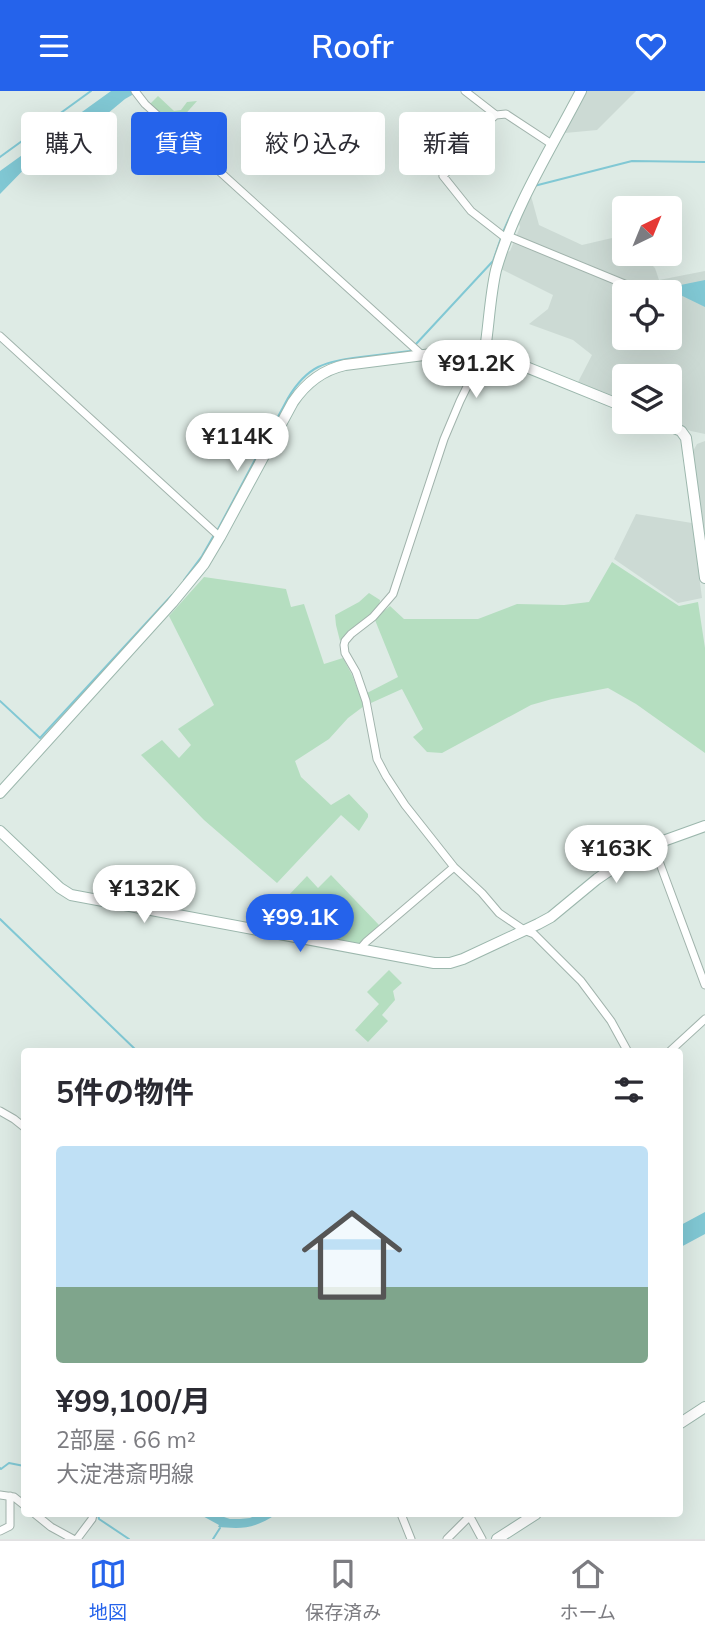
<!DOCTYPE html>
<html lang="ja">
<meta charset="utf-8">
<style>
body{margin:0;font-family:Mulish,"Noto Sans JP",sans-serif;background:#f2f2f3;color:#2b2b33;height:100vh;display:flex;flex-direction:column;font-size:26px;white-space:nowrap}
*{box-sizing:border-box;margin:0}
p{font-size:23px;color:#7c7c81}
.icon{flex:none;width:38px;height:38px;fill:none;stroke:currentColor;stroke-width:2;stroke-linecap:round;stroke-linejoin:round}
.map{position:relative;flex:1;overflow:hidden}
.panel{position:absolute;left:21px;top:957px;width:662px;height:469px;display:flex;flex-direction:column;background:#fff;border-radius:7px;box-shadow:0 7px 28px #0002}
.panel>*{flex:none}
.banner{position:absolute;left:21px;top:21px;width:663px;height:63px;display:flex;gap:14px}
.needle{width:46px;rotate:43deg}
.buttons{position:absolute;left:612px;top:105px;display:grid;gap:14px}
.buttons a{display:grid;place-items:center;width:70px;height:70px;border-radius:7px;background:#fff;box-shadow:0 7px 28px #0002;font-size:35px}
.price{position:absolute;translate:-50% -60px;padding:0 16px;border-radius:24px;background:#fff;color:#222;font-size:23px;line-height:46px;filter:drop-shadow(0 2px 4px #0008)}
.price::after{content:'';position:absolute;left:50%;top:42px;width:21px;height:16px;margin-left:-10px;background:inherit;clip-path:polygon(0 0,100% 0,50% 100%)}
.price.on{background:#2563eb;color:#fff}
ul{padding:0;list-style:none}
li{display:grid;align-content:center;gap:14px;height:371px;padding:0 35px}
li+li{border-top:2px solid #e1e1e2}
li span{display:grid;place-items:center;height:217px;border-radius:7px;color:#555}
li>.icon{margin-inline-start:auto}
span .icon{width:126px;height:126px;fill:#fffc;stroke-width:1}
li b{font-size:30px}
h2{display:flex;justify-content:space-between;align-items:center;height:84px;padding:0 35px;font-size:30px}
.chip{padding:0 24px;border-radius:7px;background:#fff;box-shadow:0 7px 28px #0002;font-size:24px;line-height:63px}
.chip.on{background:#2563eb;color:#fff}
header{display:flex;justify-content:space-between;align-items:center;height:91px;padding:0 35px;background:#2563eb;color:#fff;font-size:32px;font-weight:600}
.menu{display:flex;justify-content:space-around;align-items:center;height:98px;border-top:2px solid #e1e1e2;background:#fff;font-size:19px;color:#7c7c81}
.menu a{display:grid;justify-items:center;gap:4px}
.menu .on{color:#2563eb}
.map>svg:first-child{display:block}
</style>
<header><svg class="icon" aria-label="menu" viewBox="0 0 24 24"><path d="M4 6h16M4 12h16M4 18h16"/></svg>Roofr<svg class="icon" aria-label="heart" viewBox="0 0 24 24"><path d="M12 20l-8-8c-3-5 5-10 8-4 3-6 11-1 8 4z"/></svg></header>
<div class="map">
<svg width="705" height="1448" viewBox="0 0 705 1448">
<rect width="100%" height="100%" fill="#deebe5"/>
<path fill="#ccdad4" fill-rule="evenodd" d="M 585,0 L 636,0 L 597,39 L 565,42 L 564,41 Z
M 531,105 L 539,134 L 582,154 L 625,144 L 625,163 L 650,163 L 652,174 L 655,177 L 659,189 L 705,180 L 705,343 L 691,340 L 668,331 L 670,331 L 670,285 L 625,285 L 625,313 L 577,293 L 592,264 L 573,249 L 529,233 L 548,218 L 553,204 L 501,178 L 507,161 L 510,160 L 520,136 L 518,129 ZM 625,201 L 670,201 L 670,247 L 625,247 Z
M 705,350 L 705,454 L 693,360 L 697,353 Z
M 636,423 L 692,432 L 702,507 L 678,512 L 614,468 Z"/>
<path fill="#b5dec0" d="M 158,5 L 174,20 L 181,19 L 187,11 L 197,10 L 174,36 L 150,13 Z
M 612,471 L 679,515 L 698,511 L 705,557 L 705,662 L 636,613 L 608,597 L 552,608 L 531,614 L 442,662 L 427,661 L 413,646 L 423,638 L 402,598 L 371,612 L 367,602 L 398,586 L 375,529 L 369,526 L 348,540 L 340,550 L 336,534 L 335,524 L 359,511 L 369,502 L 380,509 L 379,517 L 384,520 L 390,515 L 404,528 L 478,528 L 517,513 L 564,514 L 589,511 Z
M 204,486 L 286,498 L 291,516 L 304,513 L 324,573 L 343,567 L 352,584 L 364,615 L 348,627 L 329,648 L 295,670 L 301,686 L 331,714 L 349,703 L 368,723 L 368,726 L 359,740 L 341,724 L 277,792 L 204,729 L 141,664 L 162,649 L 179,667 L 191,654 L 178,638 L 214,614 L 169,525 Z
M 331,784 L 379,834 L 358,855 L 244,834 L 270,805 L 290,825 L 298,817 L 287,806 L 307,785 L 318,797 Z
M 389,879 L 402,892 L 393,900 L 395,909 L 382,924 L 388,930 L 368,951 L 355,939 L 379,913 L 367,901 Z"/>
<path fill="#81c8d4" d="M 111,0 L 139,0 L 125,8 L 107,23 L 101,32 L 71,52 L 69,50 C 62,51 60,55 53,58 C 48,60 45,59 40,62 L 0,103 L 0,80 Z
M 705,189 L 705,216 L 666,197 Z
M 705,1121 L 705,1143 L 679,1157 L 679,1135 Z
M 199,1423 L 215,1423 L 230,1428 L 240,1428 L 250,1427 L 259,1423 L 276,1423 C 264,1432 251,1437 236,1437 C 229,1437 223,1436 218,1436 L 219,1434 Z"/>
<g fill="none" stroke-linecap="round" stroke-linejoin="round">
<path stroke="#81c8d4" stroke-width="2" d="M 0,66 L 91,0
M 534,95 L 632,70 L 705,71
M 503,141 L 512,121
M 416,253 L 493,170 L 501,147
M 217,440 L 288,307 C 308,274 324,271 361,266 C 378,264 394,262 410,260 L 413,257
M 184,489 L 202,465 L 214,444
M 0,610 L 40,647 L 172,504
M 0,828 L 138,961
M 0,1377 L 1,1378 L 9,1372 L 24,1375
M 98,1423 L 99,1428 L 129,1448
M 213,1448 L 220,1437"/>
<defs>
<path id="street" d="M 135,0 L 145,13 L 421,263
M 465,0 L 496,24
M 508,145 L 627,194
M 507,148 L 471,120 L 443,85 L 484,41 L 491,28 L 496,24 L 506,23 L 553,54
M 0,245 L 220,446
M 485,259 L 460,310 L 444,348 L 393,503 L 373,526 L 351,543 L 345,550 L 344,554 L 345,562 L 356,581 L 366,610 L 377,668 L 386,685 L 405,714 L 454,776 L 482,802 L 499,822 L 524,839 L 534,843 L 581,890 L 611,930 L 628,961
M 653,754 L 705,894
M 360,858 L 366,851 L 454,776
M 669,961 L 705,928
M 0,1020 L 14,1028 L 24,1036
M 0,1404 L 14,1406 L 24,1414
M 35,1423 L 51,1436 L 73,1448
M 401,1423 L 411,1448
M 469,1424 L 482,1448
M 0,1440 L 10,1435 L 10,1405
M 77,1448 L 92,1428 L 93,1423
M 447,1448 L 470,1425"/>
<path id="secondary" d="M 485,259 C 489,233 490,205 496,179 C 514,116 551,58 581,0
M 660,331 L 681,340 L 686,347 L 705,487
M 0,702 L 172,512 L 204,473 L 220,446 L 293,311 C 306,292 322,279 345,274 L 479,257 L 625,316
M 0,740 L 60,797 L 71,804 L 434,872 L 450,872 L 463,868 L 538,833 L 551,826 L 597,788 L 641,758 L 705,735
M 679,1333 L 705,1316
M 497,1448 L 536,1423"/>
</defs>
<use href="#street" stroke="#a1b3ac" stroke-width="9"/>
<use href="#secondary" stroke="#9cb7ad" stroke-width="12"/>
<use href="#street" stroke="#fff" stroke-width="7"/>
<use href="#secondary" stroke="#fff" stroke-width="10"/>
</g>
</svg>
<div class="buttons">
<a><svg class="needle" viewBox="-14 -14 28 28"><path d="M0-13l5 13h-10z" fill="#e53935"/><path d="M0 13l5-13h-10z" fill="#7c7c81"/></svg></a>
<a><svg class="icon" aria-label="locate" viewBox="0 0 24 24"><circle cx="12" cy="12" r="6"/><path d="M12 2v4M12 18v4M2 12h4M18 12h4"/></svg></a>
<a><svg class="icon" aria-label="layers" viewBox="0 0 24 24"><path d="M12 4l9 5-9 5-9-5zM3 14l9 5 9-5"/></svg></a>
</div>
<b class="price" style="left:476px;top:309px">¥91.2K</b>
<b class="price" style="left:237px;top:382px">¥114K</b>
<b class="price" style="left:616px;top:794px">¥163K</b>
<b class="price" style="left:144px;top:834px">¥132K</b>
<b class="price on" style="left:300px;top:863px">¥99.1K</b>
<div class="banner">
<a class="chip">購入</a>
<a class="chip on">賃貸</a>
<a class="chip">絞り込み</a>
<a class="chip">新着</a>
</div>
<section class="panel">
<h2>5件の物件<svg class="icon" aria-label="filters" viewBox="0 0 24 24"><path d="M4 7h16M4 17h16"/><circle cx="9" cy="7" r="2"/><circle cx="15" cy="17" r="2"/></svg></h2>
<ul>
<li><span style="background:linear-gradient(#bfe0f5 65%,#7fa58c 0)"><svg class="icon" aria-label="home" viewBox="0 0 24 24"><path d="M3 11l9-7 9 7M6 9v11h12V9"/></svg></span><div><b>¥99,100/月</b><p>2部屋 · 66 m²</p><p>大淀港斎明線</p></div></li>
</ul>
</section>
</div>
<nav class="menu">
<a class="on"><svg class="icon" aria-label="map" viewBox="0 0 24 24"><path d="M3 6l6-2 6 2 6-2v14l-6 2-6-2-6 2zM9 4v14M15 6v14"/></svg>地図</a>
<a><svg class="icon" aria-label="saved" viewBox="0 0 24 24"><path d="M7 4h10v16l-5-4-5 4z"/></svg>保存済み</a>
<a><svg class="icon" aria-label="home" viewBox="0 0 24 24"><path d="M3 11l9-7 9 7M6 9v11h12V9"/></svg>ホーム</a>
</nav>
